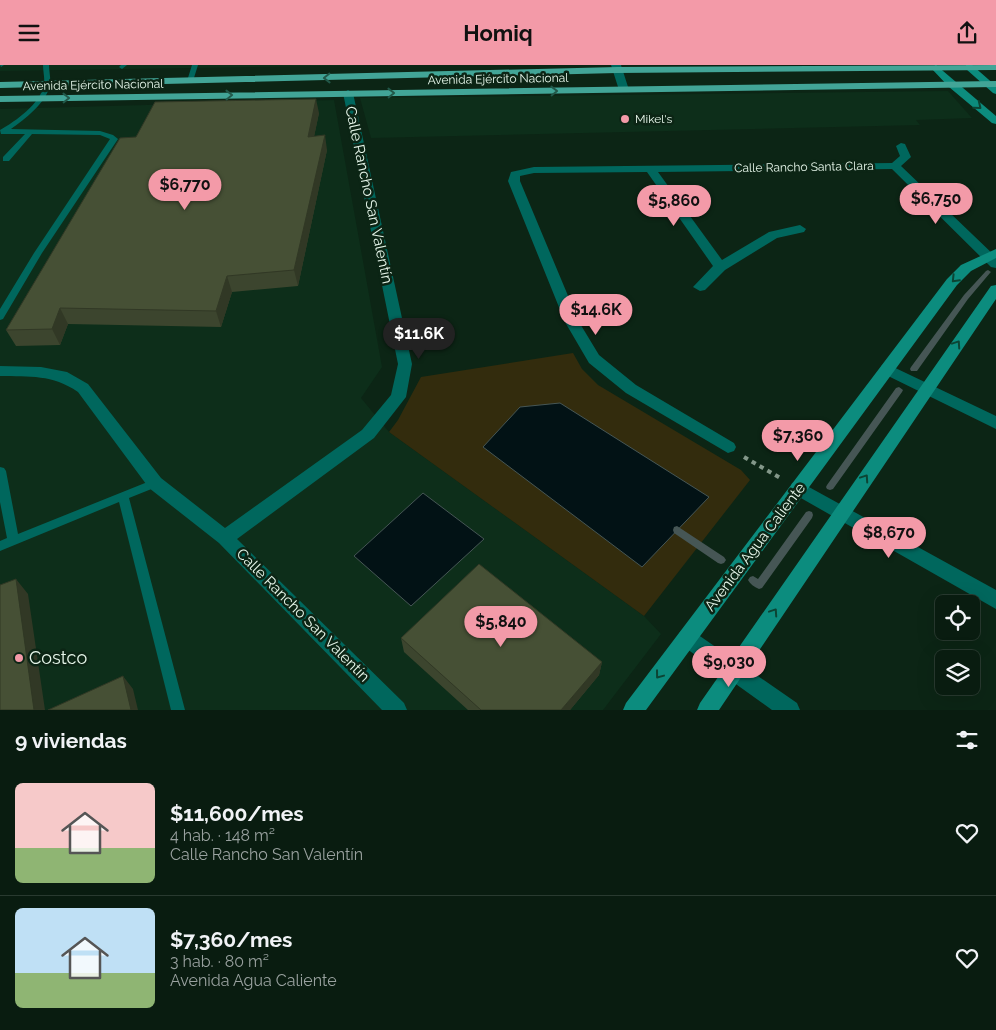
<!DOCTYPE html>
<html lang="es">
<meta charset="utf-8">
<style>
body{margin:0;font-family:Raleway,sans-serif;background:#122519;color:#f1f3f6;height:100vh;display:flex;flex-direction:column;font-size:19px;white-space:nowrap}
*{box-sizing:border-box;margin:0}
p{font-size:16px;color:#99a19f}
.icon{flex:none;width:28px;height:28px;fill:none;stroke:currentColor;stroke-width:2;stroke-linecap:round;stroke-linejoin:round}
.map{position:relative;height:645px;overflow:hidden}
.details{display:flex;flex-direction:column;background:#091c10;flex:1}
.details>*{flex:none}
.controls{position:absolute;left:935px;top:530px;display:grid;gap:10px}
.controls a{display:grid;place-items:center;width:45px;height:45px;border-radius:8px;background:#091c10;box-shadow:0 5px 20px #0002,0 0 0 1px #293a30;font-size:25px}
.price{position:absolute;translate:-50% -42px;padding:0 11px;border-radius:18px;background:#f39aa8;color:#111;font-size:16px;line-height:32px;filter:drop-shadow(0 1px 2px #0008)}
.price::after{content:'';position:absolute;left:50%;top:30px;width:15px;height:11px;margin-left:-8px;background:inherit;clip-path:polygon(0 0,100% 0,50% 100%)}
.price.current{background:#222;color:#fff}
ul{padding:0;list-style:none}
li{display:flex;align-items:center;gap:15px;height:125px;padding:0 15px}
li+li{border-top:1px solid #293a30}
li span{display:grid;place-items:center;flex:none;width:140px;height:100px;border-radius:8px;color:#555}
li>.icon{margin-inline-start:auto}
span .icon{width:60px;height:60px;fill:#fffc;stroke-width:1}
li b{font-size:21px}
h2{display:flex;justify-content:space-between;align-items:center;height:60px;padding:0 15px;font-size:21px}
header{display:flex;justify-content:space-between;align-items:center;height:65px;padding:0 15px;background:#f39aa8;color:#111;font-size:22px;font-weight:700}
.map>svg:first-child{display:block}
</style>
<header><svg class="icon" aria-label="menu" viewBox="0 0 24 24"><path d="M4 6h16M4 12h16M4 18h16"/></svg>Homiq<svg class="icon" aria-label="share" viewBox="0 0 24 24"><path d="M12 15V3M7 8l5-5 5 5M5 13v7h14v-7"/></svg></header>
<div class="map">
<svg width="996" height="645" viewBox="0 0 996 645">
<rect width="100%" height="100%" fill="#0c2515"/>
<path fill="#0d2e1a" d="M 0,0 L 390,0 L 0,6 Z
M 948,26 L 972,53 L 916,55 L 920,60 L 371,73 L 360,33 Z
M 334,35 L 382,302 L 361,333 L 389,367 L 644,551 L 661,569 L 603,645 L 0,645 L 0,44 Z"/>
<path fill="#332c0d" d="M 573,288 L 582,304 L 598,320 L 741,405 L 750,415 L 644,551 L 389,367 L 398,355 L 421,312 Z"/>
<path fill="#021215" stroke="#465655" d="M 560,338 L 709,432 L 642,502 L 483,382 L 520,342 Z
M 423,428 L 484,474 L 411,541 L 354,491 Z"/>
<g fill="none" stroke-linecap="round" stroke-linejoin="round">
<path fill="#465655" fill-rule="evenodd" d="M 988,205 L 991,207 L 990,208 L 968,234 L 917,306 L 911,306 L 910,304 L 911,302 L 964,230 L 986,206 Z
M 899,322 L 903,325 L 902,327 L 833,424 L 830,425 L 827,424 L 826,422 L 827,420 L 896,323 Z
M 809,446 L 812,447 L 813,450 L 812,453 L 762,523 L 759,524 C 754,522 750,519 748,515 L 750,512 L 753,511 L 758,514 L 806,447 Z
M 677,461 L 724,492 L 726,495 L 724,498 L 721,499 L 718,498 L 674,468 L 673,465 L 674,462 Z"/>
<path stroke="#839789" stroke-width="4" stroke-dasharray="4.5 4.5" stroke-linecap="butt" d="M 744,392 L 782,414"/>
<path fill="#00675d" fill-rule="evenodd" d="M 0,0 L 4,0 L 1,2 Z
M 43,0 L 49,0 C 49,6 51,14 50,20 C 46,38 25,54 11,64 L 100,66 L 113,70 L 118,74 L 42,188 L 3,254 L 0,255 L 0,244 L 34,188 L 110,74 L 100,70 L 32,69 L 9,96 L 3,96 L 3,92 L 25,69 L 1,69 L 0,65 C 16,56 40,39 44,20 C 45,14 43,6 43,0 Z
M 121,0 L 127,0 L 122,4 L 119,2 Z
M 192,0 L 198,0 L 193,16 L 190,18 L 187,16 Z
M 0,402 L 4,403 L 6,406 L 18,469 L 155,414 L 159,415 L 161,418 L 159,421 L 129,433 L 185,645 L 171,645 L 119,437 L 0,486 L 0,476 L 7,473 L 0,437 Z"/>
<path fill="#00675d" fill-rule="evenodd" d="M 611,0 L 621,0 L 629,25 L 627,27 L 621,27 L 619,25 Z
M 348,25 L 353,28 L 412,299 L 406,332 L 374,373 L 237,474 L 404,638 L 407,645 L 382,645 L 219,478 L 149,423 L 78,327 C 52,309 30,312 0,311 L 0,301 L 41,302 L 67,307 L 88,319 L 161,413 L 225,463 L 362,365 L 391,330 L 398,299 L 343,28 Z
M 901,78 L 905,79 L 911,92 L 901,101 L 996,192 L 996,203 L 991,202 L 892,104 L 658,107 L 722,195 L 769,167 L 800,160 L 806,164 L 804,167 L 777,173 L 725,205 L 705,225 L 700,226 L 693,222 L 713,201 L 647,107 L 534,108 L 520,111 L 520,116 L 579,257 L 599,290 L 636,320 L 734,378 L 736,382 L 734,386 L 728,388 L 626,328 L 589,298 L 565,257 L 508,116 L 511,107 L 534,102 L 892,98 L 900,91 L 896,81 Z
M 887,299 L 996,351 L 996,364 L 882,308 L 880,304 L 882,300 Z
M 798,416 L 996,525 L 996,544 L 792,428 L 790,423 L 792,418 Z
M 687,564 L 694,567 L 797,638 L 800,645 L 772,645 L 680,579 L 677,573 L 680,567 Z"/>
<path fill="#0c8c7e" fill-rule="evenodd" d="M 936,0 L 996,51 L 996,59 L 992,58 L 949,22 L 931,3 Z
M 966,0 L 972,0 L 996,21 L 996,29 L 993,28 L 966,4 Z
M 996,184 L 996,193 L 971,206 L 957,220 L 646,645 L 623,645 L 626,638 L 947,214 L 961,200 Z
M 996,220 L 996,234 L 719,645 L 697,645 L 700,638 L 991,221 Z"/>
<path fill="#42a597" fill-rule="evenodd" d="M 996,0 L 996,5 L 617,8 L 0,23 L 0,17 L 617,2 Z
M 996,16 L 996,22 L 0,37 L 0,31 Z"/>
</g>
<path fill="#3c452e" d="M 319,48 L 314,71 L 327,85 L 298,221 L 232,227 L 221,262 L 68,259 L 60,280 L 16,281 L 6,265 L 136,72 Z
M 401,573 L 602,597 L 599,610 L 570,645 L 468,645 L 404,587 Z"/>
<path fill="#313825" d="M 316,34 L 319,48 L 311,87 L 308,72 Z
M 325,70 L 327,85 L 298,221 L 294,205 Z
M 227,211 L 232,227 L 221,262 L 216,246 Z
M 60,243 L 68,259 L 60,280 L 52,264 Z
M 16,514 L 28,529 L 45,645 L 34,645 Z
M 602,597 L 599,610 L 570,645 L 561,645 Z
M 123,611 L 133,624 L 138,645 L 131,645 Z"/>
<path fill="#465035" stroke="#313825" d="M 316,34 L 308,72 L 325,70 L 294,205 L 227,211 L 216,246 L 60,243 L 52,264 L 6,265 L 120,73 L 136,72 L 155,37 Z
M 479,499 L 602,597 L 561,645 L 481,645 L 401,573 Z
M 16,514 L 34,645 L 0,645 L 0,520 Z
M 123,611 L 131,645 L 48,645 Z"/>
<defs><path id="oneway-chevron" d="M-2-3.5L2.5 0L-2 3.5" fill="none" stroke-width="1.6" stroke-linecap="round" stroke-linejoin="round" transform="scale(1.25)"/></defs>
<g stroke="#225849">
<use href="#oneway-chevron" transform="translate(327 13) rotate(179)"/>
<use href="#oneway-chevron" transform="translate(554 26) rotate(-1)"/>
<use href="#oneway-chevron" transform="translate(391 28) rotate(-1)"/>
<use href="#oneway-chevron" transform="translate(229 30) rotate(-1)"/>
<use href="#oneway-chevron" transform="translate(66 33) rotate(-1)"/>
</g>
<g stroke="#0c4434">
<use href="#oneway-chevron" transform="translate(978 41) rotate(39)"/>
<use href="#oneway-chevron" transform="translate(955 214) rotate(134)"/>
<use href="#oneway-chevron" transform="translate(957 279) rotate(-56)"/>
<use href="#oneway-chevron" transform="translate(865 413) rotate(-56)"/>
<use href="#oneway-chevron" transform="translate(774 547) rotate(-56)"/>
<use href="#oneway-chevron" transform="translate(659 610) rotate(127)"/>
</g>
<g fill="#f39aa8" stroke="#0c2515" stroke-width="2">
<circle cx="625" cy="54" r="5"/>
<circle cx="19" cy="593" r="5"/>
</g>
<g text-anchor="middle" stroke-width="5" stroke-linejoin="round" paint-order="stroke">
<g font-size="12" fill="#e6f6ea" stroke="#0c2515">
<text transform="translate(498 14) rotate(-1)" y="4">Avenida Ejército Nacional</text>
<text transform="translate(93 20) rotate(-1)" y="4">Avenida Ejército Nacional</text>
<text transform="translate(804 102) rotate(-1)" y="4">Calle Rancho Santa Clara</text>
</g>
<g font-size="12" fill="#e6f6ea" stroke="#0c2515" text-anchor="start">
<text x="635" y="58">Mikel's</text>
</g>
<g font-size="15" fill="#e6f6ea" stroke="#0c2515">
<text transform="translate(369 130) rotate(78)" y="5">Calle Rancho San Valentín</text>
<text transform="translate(755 482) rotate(-53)" y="5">Avenida Agua Caliente</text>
<text transform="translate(303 550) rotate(45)" y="5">Calle Rancho San Valentín</text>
</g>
<g font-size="18" fill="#e6f6ea" stroke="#0c2515" text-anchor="start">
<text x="29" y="599">Costco</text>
</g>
</g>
</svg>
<div class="controls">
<a><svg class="icon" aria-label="locate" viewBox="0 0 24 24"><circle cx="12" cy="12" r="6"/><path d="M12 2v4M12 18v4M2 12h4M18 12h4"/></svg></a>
<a><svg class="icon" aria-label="layers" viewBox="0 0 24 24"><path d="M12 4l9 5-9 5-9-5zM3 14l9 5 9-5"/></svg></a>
</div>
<b class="price" style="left:185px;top:146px">$6,770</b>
<b class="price" style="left:936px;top:160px">$6,750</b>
<b class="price" style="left:674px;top:162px">$5,860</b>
<b class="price" style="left:596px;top:271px">$14.6K</b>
<b class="price current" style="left:419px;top:295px">$11.6K</b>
<b class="price" style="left:798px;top:397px">$7,360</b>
<b class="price" style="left:889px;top:494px">$8,670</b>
<b class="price" style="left:501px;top:583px">$5,840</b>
<b class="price" style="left:729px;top:623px">$9,030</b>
</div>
<section class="details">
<h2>9 viviendas<svg class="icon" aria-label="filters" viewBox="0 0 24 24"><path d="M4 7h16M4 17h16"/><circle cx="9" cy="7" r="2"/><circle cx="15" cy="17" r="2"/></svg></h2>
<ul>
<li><span style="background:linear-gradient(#f6c9c9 65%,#8fb573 0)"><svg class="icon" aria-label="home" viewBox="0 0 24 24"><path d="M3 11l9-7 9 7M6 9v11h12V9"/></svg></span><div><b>$11,600/mes</b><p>4 hab. · 148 m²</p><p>Calle Rancho San Valentín</p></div><svg class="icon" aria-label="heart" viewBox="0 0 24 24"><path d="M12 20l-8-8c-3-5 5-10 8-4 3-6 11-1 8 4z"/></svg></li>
<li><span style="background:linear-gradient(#bfe0f5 65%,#8fb573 0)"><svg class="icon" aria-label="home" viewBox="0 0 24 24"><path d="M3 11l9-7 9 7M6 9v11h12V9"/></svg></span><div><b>$7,360/mes</b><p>3 hab. · 80 m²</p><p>Avenida Agua Caliente</p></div><svg class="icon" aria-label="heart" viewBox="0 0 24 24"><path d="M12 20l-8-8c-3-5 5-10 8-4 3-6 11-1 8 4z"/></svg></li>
</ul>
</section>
